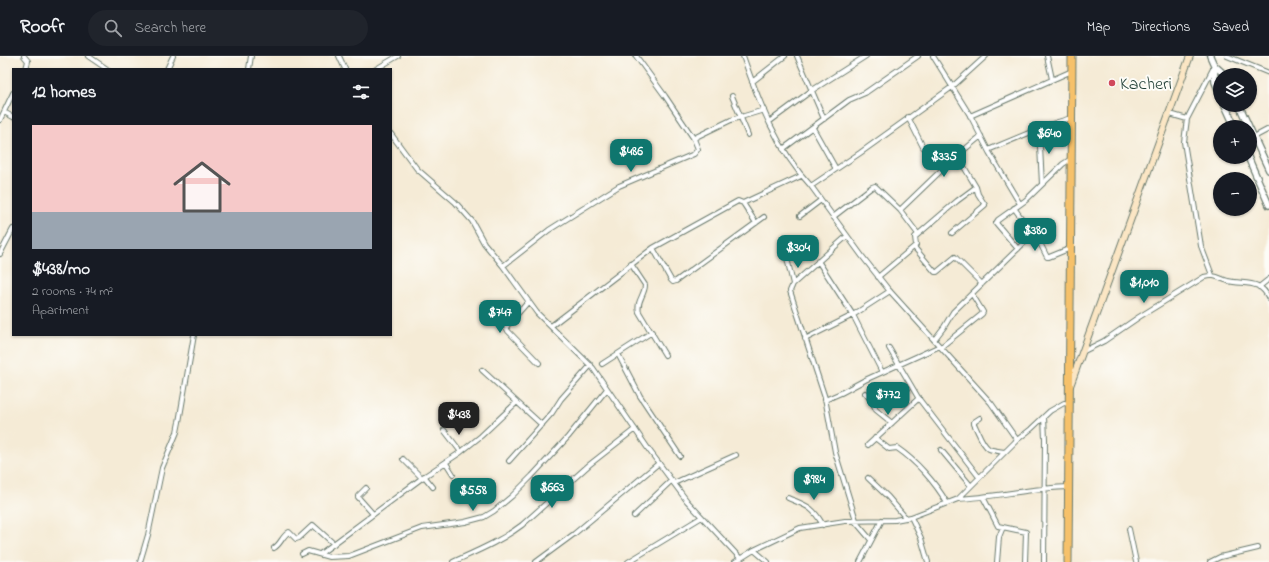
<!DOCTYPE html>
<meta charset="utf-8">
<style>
body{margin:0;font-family:"Indie Flower",sans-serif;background:#20242c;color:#f1f3f6;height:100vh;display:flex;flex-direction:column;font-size:15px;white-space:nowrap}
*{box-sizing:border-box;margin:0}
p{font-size:13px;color:#9ea1a6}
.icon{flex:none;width:22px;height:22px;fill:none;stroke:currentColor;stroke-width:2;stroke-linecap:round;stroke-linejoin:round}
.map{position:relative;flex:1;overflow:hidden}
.details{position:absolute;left:12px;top:12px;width:380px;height:268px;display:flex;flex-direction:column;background:#171b24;border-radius:0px;box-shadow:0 1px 3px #0004}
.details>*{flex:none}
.buttons{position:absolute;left:1213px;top:12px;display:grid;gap:8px}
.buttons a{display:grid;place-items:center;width:44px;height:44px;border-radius:50%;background:#171b24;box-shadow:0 1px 3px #0004;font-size:20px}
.price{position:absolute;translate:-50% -34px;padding:0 9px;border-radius:8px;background:#0f766e;color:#fff;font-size:13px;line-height:26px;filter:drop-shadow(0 1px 2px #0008)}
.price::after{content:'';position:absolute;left:50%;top:24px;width:12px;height:9px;margin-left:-6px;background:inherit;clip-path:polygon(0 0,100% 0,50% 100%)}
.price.current{background:#222;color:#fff}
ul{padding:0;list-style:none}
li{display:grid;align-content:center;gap:8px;height:212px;padding:0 20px}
li span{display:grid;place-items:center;height:124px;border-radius:0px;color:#555}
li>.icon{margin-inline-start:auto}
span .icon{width:72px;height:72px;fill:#fffc;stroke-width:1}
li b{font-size:17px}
h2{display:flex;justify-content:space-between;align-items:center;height:48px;padding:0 20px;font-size:17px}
header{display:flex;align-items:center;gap:24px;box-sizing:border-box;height:56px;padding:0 20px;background:#171b24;border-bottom:1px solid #363941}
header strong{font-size:19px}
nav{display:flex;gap:22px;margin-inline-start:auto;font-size:14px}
.search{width:280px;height:36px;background:#20242c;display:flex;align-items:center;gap:10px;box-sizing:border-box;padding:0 14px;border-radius:22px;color:#9ea1a6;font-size:15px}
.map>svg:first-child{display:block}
</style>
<header>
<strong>Roofr</strong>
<div class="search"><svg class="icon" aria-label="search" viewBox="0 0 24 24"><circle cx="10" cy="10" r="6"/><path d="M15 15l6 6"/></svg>Search here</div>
<nav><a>Map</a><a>Directions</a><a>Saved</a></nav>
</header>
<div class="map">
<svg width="1269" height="506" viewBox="0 0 1269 506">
<rect width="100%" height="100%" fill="#fdfcf7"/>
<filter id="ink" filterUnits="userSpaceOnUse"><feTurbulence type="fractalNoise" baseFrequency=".025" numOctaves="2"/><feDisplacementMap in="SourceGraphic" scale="8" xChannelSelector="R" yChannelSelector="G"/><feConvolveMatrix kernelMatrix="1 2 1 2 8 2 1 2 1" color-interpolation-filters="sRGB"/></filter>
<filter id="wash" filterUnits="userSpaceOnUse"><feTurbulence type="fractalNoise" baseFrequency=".012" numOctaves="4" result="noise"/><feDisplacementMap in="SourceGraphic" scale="16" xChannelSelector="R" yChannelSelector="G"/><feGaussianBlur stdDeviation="0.9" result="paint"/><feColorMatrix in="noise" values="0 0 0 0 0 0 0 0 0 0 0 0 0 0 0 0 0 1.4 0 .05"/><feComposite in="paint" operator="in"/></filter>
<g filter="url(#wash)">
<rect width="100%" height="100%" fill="#f5ebd6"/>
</g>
<g filter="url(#ink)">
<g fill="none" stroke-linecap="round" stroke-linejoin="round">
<defs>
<path id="minor" d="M 24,0 L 28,5 L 26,13
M 88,0 L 107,13
M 339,0 L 345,13
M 636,0 L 665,40 L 694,83
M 743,0 C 759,46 777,94 811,130 L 862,200 L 888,233 L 991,347 L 1017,384 L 1031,373 L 1050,355 L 1064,347 L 1069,348
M 797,0 L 824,63
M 933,0 L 971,61 L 989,96 L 1020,148
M 1047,0 L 1052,23
M 1227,0 L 1269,17
M 167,13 L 173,0
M 249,13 L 251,0
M 376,13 L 398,0
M 752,26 L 785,0
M 732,40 L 748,79
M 4,56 L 13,61
M 1170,58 L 1187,63
M 970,60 L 1072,15
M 908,61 L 923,91
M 0,64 L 13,37
M 769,66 L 811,35 L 866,0
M 813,72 L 836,113
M 1039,72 L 1042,128
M 391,78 L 417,113 L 455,146 L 472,165 L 484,187 L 503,210 L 537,257 L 593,312 L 649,394 L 687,445 L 740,502
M 1254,81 L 1269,73
M 783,93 L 849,44 L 865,37 L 918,0
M 988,94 L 1048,69 L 1071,62
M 811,130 L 860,97 L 952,31 L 986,0
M 743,147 L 756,167
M 1014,152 L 1041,189 L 1047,201 L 1049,201 L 1071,192
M 900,154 L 953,103 L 981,80
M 800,160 L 821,144
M 833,161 L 872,131 L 875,130 L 900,154 L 918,178
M 952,177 L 985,149 L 978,138 L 976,131 L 957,99
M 847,180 L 793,228 L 790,235 L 825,342 L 835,396 L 856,464
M 914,191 L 935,216 L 937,216 L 955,201 L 982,228
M 653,192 L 671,224 L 673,226 L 676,225 L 764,161
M 1018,193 L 996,167 L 998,164 L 1026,144 L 1063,108 L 1071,103
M 0,198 L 13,173
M 787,202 L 793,228
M 818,205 L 853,259 L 882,316
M 631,208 L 645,229 C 645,239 636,245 639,256 L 665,299
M 503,210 L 549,174 L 619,130 L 694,98 L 698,93 L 694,83 L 696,81 L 731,64 L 764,54
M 1212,219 L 1201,190 L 1184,86 L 1187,63 L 1214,11
M 878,221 L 916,189 L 915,181 L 957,145 L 976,131
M 1259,231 L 1269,223
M 528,246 L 506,271 L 508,275 L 539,307
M 551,270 L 653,192 L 738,145 L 743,147 L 801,120
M 805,283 L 853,259 L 890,235
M 934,284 L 944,271 L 953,256 L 1033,178
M 941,291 L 982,258 L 983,256 L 972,238
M 889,292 L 919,343 L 979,421
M 1084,295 L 1104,285 L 1139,261 L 1204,221 C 1215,218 1218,222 1228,225 C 1245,229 1261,223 1269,243
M 618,298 L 640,340 L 680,400
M 602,308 L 652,276
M 482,314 L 542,369
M 865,337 L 872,345 L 876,354 L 892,367
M 825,344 L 841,337 L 865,324 L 940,290
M 1044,361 L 1045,383 L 1044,506
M 980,362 L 974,366 L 974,368 C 978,375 982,389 989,393 C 994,395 1000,395 1005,396
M 444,374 L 461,396
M 875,382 L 889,393 L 897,392 C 916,405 935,426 947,447
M 868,389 L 919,342
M 941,394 L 971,430
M 403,403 L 422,422
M 509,405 L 552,357 L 561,343 L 591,309
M 446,407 L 453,418
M 424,420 L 433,431
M 868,422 L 888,441 L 906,462
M 674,427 L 736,399
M 366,432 L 358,440 L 358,441 L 373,458
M 983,441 L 998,470 L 1026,476 L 1025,506
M 788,442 C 807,450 812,450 823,469
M 958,443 C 995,441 1032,432 1069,431
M 634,460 L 672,424
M 911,461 L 921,482 L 928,506
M 854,464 L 871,484
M 1129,473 L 1136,506
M 274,492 C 281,488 282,480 289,476 L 296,483 L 299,482 L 313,469 L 334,488
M 754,494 L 768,506
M 302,498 L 308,495 L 329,501 L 349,500 L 422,472 L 465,466 L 484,461 L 494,455 L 512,440 L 532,420 L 568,381 L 607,333
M 320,498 L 422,422 L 461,396 L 481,380 L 517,346
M 140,506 L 148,479 L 162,412 L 177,376 L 179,366 L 194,279
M 453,506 C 477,495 501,485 522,469 L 589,409 L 635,373
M 536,506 L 574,478 L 659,407
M 628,506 L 702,461
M 735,506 L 754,494 L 800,472 L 845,465 L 895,464 L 911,461 L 958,443 L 1017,384
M 860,506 L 882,464
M 997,506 L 999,481 L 1003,471
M 1210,506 L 1220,501 L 1258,492"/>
<path id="tertiary" d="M 1210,0 L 1214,9 L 1215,26 L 1220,38
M 1214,9 L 1225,19
M 1225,49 L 1235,71
M 1239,49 L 1249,71
M 1250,73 L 1269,114
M 1248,101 L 1269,149"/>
<path id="secondary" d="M 1070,330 L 1190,0"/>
<path id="primary" d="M 1068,506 L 1072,0"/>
</defs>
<use href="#minor" stroke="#6a7a6d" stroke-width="6"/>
<use href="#tertiary" stroke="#6a7a6d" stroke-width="8"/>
<use href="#secondary" stroke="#6a7a6d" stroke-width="8"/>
<use href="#primary" stroke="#6a7a6d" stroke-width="9"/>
<use href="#minor" stroke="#fff" stroke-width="4"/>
<use href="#tertiary" stroke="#fff" stroke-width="5.5"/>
<use href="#secondary" stroke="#fbe6c4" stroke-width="6"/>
<use href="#primary" stroke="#f6c16b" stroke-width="7"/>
</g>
</g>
<circle fill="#d1495b" stroke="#fdfcf7" stroke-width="1.5" cx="1112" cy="27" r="4"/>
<g text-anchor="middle" stroke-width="4" stroke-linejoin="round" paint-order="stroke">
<g font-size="18" fill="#1f3d34" stroke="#fdfcf7" text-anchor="start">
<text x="1120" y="33">Kacheri</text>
</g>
</g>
</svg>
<div class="buttons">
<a><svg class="icon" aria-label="layers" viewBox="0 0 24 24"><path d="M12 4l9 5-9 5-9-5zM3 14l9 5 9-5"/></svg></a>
<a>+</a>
<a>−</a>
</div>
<b class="price" style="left:1049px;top:99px">$640</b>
<b class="price" style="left:631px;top:117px">$486</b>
<b class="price" style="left:944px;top:122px">$335</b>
<b class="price" style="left:1035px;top:196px">$380</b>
<b class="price" style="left:798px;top:213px">$304</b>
<b class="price" style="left:1144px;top:248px">$1,010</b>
<b class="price" style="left:500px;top:278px">$747</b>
<b class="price" style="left:888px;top:360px">$772</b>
<b class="price current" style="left:459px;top:380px">$438</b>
<b class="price" style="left:814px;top:445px">$984</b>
<b class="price" style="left:552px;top:453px">$663</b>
<b class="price" style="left:473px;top:456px">$558</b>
<section class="details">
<h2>12 homes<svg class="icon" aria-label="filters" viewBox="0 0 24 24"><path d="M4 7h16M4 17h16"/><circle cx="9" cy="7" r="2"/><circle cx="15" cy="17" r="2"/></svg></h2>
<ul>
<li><span style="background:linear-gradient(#f6c9c9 70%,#9aa5b1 0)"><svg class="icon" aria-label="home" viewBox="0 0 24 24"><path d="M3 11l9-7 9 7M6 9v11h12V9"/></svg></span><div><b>$438/mo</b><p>2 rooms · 74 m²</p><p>Apartment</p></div></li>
</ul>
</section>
</div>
